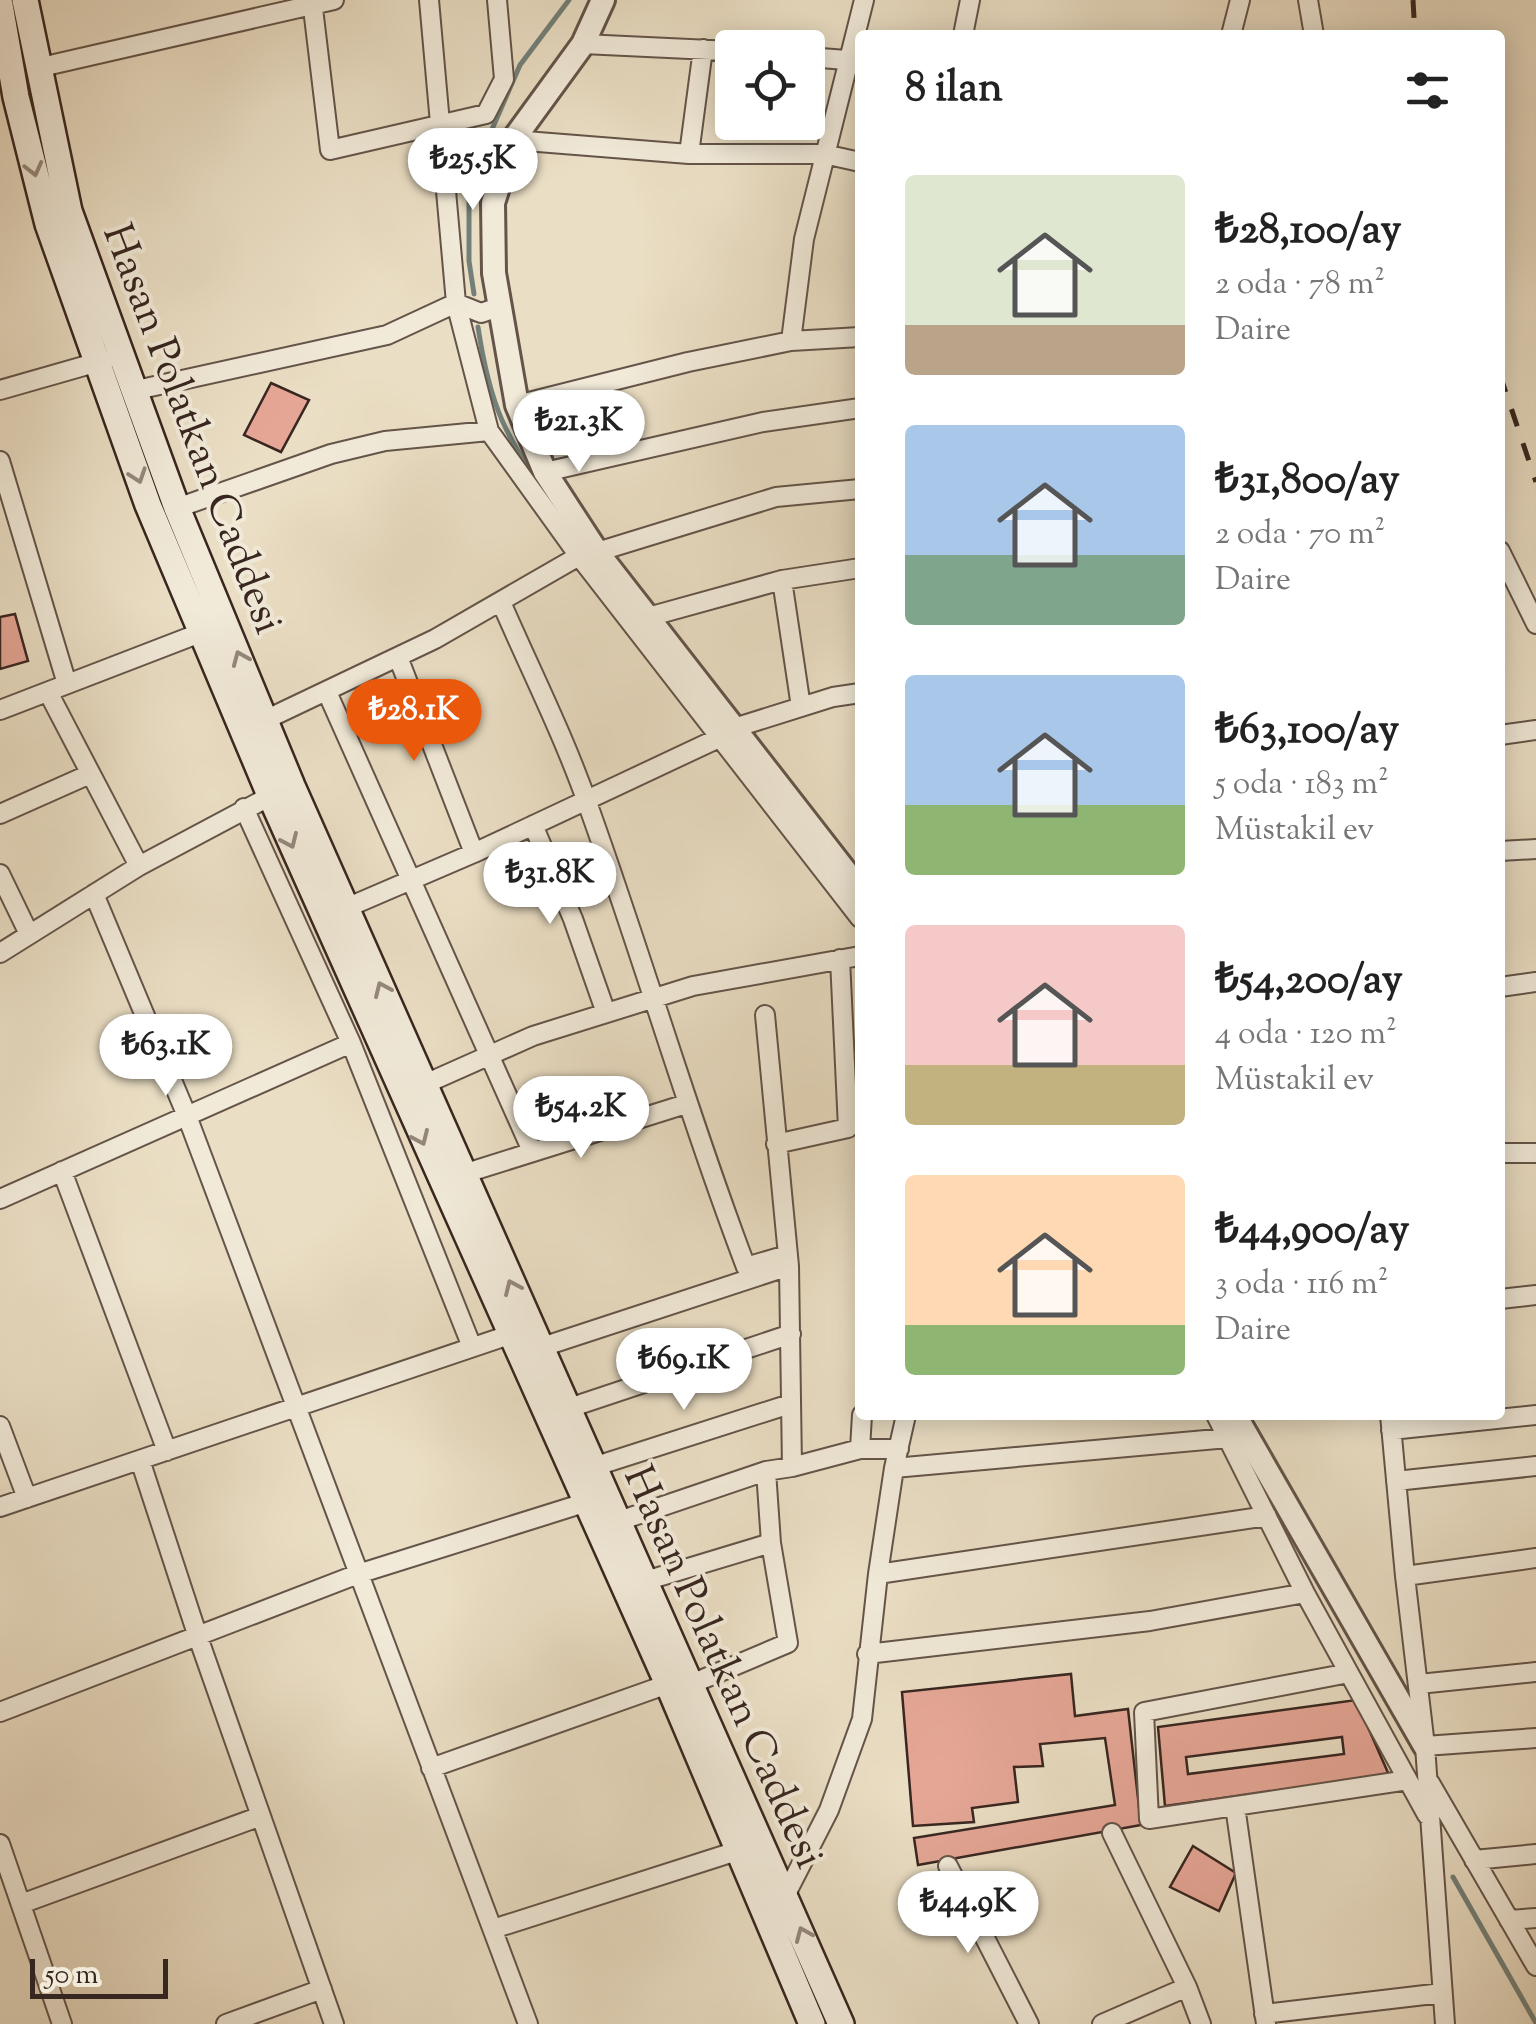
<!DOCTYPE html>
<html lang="tr">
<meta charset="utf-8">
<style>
body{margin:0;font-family:"Sorts Mill Goudy",serif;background:#f2f2f2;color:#222;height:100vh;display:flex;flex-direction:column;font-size:38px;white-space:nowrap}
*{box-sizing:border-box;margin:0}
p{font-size:32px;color:#767676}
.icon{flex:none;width:55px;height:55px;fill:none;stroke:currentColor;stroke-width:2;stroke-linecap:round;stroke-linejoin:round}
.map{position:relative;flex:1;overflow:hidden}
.panel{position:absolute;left:855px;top:30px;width:650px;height:1390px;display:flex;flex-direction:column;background:#fff;border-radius:10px;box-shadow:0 5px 25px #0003}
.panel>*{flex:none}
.fabs{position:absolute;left:715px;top:30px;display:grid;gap:20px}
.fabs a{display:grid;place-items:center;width:110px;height:110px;border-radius:10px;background:#fff;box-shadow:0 5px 25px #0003;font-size:50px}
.scale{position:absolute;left:30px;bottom:25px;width:138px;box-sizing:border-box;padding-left:10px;border:5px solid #382620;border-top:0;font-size:28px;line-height:35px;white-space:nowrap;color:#382620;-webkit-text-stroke:8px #f1ead9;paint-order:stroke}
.price{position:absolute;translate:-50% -85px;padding:0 22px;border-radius:35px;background:#fff;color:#222;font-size:32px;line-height:65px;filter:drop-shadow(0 2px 5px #0008)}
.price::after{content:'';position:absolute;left:50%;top:60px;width:30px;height:22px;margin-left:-15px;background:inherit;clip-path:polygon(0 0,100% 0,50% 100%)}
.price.on{background:#ea580c;color:#fff}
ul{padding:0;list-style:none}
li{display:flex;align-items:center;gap:30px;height:250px;padding:0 50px}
li span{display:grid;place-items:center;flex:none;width:280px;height:200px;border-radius:10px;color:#555}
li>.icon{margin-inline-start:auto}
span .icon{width:120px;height:120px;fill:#fffc;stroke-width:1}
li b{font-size:42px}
h2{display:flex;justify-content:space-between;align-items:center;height:120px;padding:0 50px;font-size:42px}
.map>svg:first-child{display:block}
</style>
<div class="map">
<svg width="1536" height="2024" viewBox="0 0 1536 2024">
<rect width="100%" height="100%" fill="#eadec4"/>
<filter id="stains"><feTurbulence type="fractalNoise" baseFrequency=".002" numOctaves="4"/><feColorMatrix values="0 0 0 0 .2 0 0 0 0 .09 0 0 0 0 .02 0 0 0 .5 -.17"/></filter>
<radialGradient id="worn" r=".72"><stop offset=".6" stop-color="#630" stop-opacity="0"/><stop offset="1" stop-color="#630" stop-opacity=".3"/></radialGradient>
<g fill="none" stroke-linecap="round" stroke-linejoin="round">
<path stroke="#728079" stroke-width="5" d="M 474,294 L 469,261 L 469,182 L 520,65 L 569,0
M 478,327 C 490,407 505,436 551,501
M 1453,1877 L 1536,2023"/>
</g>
<path fill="#e5a696" stroke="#382620" stroke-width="2.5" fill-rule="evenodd" d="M 271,383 L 309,400 L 281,452 L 244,435 Z
M 15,614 L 28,661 L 0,669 L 0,617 Z
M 1071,1674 L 1075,1716 L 1128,1709 L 1141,1825 L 918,1865 L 914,1838 L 1115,1805 L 1105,1738 L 1040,1744 L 1043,1766 L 1014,1767 L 1018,1802 L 972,1808 L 974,1822 L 913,1826 L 902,1692 Z
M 1356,1700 L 1389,1775 L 1165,1806 L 1158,1727 ZM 1342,1737 L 1344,1754 L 1188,1774 L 1186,1757 Z
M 1193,1846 L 1236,1873 L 1219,1911 L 1170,1887 Z"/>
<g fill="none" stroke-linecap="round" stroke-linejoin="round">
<defs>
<path id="minor" d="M 312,0 L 330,150 L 486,114 L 504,79 L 497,0
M 429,0 L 456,303 L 489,431 L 579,556 L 860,918
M 1308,0 L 1314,35
M 963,35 L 970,0
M 1231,35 L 1240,0
M 583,44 L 732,51
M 808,57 L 846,60
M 37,68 L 334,0
M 513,140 L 689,154 L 824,154 L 860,162
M 689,154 L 703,49
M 791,341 L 804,239 L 864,0
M 0,390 L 105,360
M 132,391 L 387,335 L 456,303 L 481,313 L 499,307
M 517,405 L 688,362 L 791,341 L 860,337
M 0,461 L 67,684
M 545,472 L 763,422 L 860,408
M 177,508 L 331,454 L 385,441 L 489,431
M 1500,551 L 1536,624
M 597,552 L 776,497 L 860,489
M 782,580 L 801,707
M 501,602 C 530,669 564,736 588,805 C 643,958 688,1114 746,1267 L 787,1255
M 648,617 L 782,580 L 860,568
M 398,657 L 474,853
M 48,692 L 139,866
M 327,692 L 532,1151
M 0,710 L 200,633
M 265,720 L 435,639 L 579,556
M 734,728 L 833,697 L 860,693
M 1500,735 L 1536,730
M 244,808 L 351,1043 L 472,1347
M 0,814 L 90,774
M 533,825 L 573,919 L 606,1013
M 1500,851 L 1536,849
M 0,874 L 29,934
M 94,894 L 187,1116 L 528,2024
M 346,908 L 474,853 L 721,737
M 0,953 L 139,866 L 278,792
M 1500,987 L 1536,982
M 765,1015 L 789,1266 L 792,1467
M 425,1084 L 533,1036 L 693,986 L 860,956
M 776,1144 L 848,1128 L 840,959
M 1500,1153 L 1536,1153
M 62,1171 L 167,1451
M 463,1174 L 686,1104
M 0,1199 L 351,1043
M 1500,1299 L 1536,1295
M 539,1348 L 786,1267
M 566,1409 L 791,1334
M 1216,1415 L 1305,1593 L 1427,1815
M 1390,1415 L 1405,1576 L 1425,1746 L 1445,2024
M 0,1426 L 27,1498
M 1391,1430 L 1536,1415
M 860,1449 L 862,1415
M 140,1460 L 198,1637 L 334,2024
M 593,1467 L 790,1404
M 894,1468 L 1228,1438
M 1396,1481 L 1536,1466
M 0,1507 L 512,1334
M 616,1522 L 766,1471 L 792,1467 L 860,1449 L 899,1449
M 878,1574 L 1267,1516
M 1405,1576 L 1536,1558
M 645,1581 L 771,1543
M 867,1654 L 1150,1621 L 1305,1593
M 1349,1673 L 1144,1712 L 1149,1819 L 1408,1780
M 1419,1684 L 1536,1672
M 689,1685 L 788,1643 L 771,1543 L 766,1471
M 0,1712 L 358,1574 L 584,1503
M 1425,1746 L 1536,1738
M 431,1768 L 668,1684
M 1430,1783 L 1536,1966
M 1235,1806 L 1266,2024
M 1112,1833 L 1187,1987 L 1201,2024
M 0,1844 L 62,2024
M 1474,1860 L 1536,1854
M 948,1866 L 1029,2024
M 786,1894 L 829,1810 L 862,1719 L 878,1574 L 894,1468 L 906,1415
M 21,1904 L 261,1816
M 1509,1920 L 1536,1918
M 493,1929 L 740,1850
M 1264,2014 L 1442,1993
M 226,2024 L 322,1989
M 1102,2024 L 1187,1987"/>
<path id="tertiary" d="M 603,0 L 583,44 L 513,140 L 493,203 L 494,273 L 517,405 L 545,472 L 597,552 L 860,890
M 1235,1415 L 1425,1746"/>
<path id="secondary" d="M 25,0 L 69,211 L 177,508 L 292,786 L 841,2024
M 0,5 L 16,97 L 48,224 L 148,505 L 270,795 L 668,1684 L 812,2024"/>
</defs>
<use href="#minor" stroke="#645449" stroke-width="22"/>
<use href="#tertiary" stroke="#645449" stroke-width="28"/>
<use href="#secondary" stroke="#382620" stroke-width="30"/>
<use href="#minor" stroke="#f1ead9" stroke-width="18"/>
<use href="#tertiary" stroke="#f1ead9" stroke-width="22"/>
<use href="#secondary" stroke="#f1ead9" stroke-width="25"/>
<path stroke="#382620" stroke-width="5" stroke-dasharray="18 18" stroke-linecap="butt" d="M 1413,0 L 1415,35
M 1500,375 L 1536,482"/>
</g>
<defs><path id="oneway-chevron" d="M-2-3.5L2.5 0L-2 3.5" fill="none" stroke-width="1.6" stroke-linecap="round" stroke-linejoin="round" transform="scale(2.5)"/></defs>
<g stroke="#94887c">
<use href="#oneway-chevron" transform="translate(34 169) rotate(76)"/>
<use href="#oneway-chevron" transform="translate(138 476) rotate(71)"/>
<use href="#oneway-chevron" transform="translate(240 658) rotate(-113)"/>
<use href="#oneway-chevron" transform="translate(290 841) rotate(66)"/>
<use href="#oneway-chevron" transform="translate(382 989) rotate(-114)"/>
<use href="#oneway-chevron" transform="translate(421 1138) rotate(66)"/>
<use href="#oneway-chevron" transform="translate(512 1287) rotate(-114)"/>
<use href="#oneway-chevron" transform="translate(803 1934) rotate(-113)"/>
</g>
<g text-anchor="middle" stroke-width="8" stroke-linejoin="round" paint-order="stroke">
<g font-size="42" fill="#382620" stroke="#f1ead9">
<text transform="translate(195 428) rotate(69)" y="15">Hasan Polatkan Caddesi</text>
<text transform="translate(726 1666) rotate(66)" y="15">Hasan Polatkan Caddesi</text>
</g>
</g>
<rect width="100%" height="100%" filter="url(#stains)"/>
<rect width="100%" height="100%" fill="url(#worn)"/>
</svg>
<div class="fabs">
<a><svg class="icon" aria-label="locate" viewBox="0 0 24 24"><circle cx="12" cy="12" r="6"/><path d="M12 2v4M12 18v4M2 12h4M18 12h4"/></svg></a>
</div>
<div class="scale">50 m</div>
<b class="price" style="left:473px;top:213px">₺25.5K</b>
<b class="price" style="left:579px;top:475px">₺21.3K</b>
<b class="price on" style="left:414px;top:764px">₺28.1K</b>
<b class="price" style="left:550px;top:927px">₺31.8K</b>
<b class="price" style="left:166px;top:1099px">₺63.1K</b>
<b class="price" style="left:581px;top:1161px">₺54.2K</b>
<b class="price" style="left:684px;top:1413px">₺69.1K</b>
<b class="price" style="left:968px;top:1956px">₺44.9K</b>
<section class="panel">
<h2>8 ilan<svg class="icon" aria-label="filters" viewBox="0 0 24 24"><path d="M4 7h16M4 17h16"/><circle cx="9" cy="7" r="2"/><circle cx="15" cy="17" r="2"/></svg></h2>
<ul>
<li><span style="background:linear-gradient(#dfe7d0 75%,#b9a48a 0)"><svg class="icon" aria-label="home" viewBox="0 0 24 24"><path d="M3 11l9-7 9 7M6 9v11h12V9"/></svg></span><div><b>₺28,100/ay</b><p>2 oda · 78 m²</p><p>Daire</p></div></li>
<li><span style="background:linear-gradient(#a9c7e8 65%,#7fa58c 0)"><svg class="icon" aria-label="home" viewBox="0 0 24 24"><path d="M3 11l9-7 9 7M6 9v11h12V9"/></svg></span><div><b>₺31,800/ay</b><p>2 oda · 70 m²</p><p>Daire</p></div></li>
<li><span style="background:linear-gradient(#a9c7e8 65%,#8fb573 0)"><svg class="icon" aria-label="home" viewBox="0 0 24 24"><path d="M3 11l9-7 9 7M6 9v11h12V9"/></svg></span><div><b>₺63,100/ay</b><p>5 oda · 183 m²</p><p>Müstakil ev</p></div></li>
<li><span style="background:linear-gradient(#f6c9c9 70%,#c2b280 0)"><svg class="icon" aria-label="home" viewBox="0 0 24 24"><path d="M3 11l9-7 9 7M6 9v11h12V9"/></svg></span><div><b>₺54,200/ay</b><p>4 oda · 120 m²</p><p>Müstakil ev</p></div></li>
<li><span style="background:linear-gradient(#ffd9b3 75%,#8fb573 0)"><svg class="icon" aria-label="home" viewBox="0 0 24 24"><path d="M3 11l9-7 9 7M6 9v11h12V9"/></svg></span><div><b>₺44,900/ay</b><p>3 oda · 116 m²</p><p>Daire</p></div></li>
</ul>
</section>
</div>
